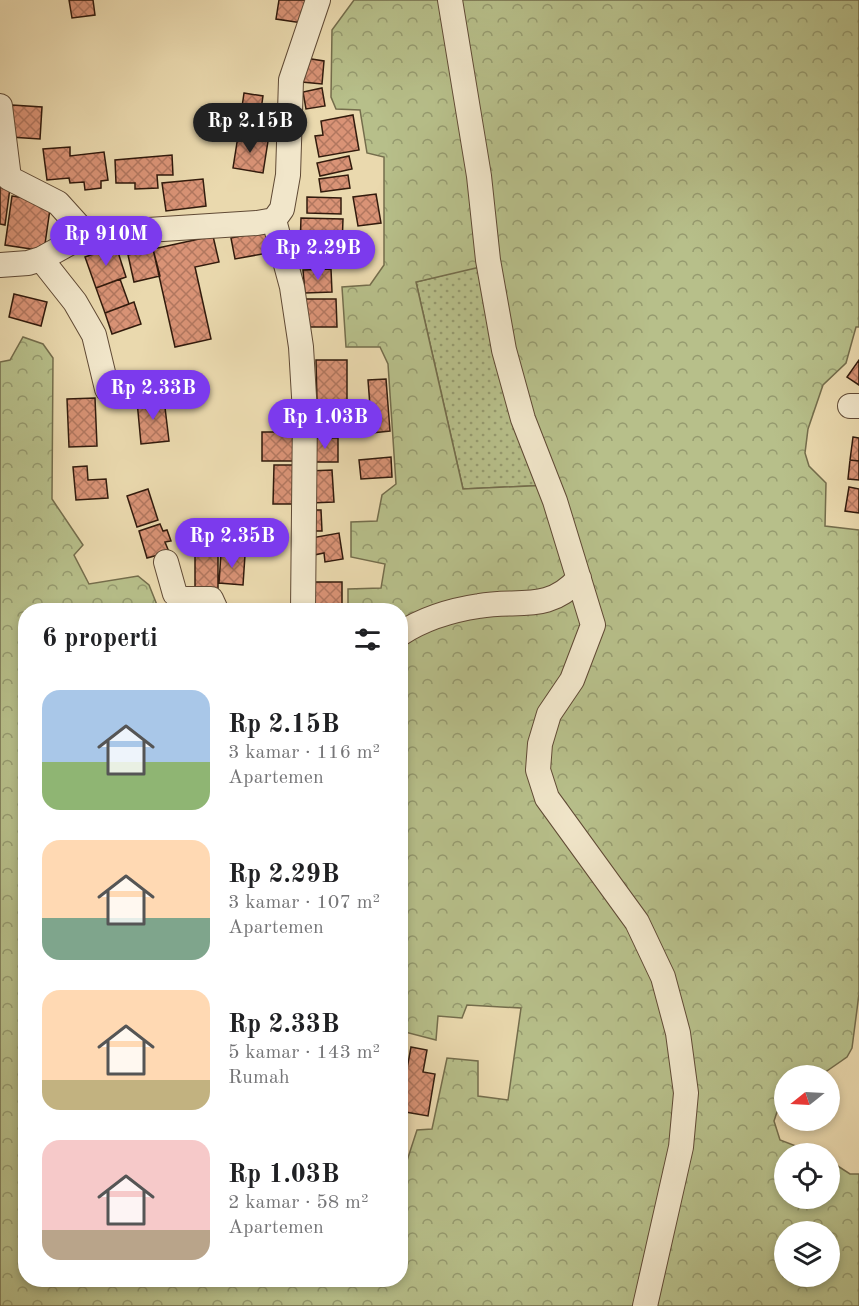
<!DOCTYPE html>
<html lang="id">
<meta charset="utf-8">
<style>
body{margin:0;font-family:"Old Standard TT",serif;background:#f6f6f6;color:#202124;height:100vh;display:flex;flex-direction:column;font-size:22px;white-space:nowrap}
*{box-sizing:border-box;margin:0}
p{font-size:20px;color:#757577}
.icon{flex:none;width:33px;height:33px;fill:none;stroke:currentColor;stroke-width:2;stroke-linecap:round;stroke-linejoin:round}
.map{position:relative;flex:1;overflow:hidden}
.details{position:absolute;left:18px;top:603px;width:390px;height:684px;display:flex;flex-direction:column;background:#fff;border-radius:24px;box-shadow:0 3px 9px #0003}
.details>*{flex:none}
.needle{width:39px;rotate:252deg}
.buttons{position:absolute;left:774px;top:1065px;display:grid;gap:12px}
.buttons a{display:grid;place-items:center;width:66px;height:66px;border-radius:50%;background:#fff;box-shadow:0 3px 9px #0003;font-size:30px}
.price{position:absolute;translate:-50% -51px;padding:0 14px;border-radius:21px;background:#7c3aed;color:#fff;font-size:20px;line-height:39px;filter:drop-shadow(0 2px 3px #0008)}
.price::after{content:'';position:absolute;left:50%;top:36px;width:18px;height:14px;margin-left:-9px;background:inherit;clip-path:polygon(0 0,100% 0,50% 100%)}
.price.on{background:#222;color:#fff}
ul{padding:0;list-style:none}
li{display:flex;align-items:center;gap:18px;height:150px;padding:0 24px}
li span{display:grid;place-items:center;flex:none;width:168px;height:120px;border-radius:18px;color:#555}
li>.icon{margin-inline-start:auto}
span .icon{width:72px;height:72px;fill:#fffc;stroke-width:1}
li b{font-size:26px}
h2{display:flex;justify-content:space-between;align-items:center;height:72px;padding:0 24px;font-size:26px}
.map>svg:first-child{display:block}
</style>
<div class="map">
<svg width="859" height="1306" viewBox="0 0 859 1306">
<defs>
<pattern id="grass-dots" width="8" height="8" patternUnits="userSpaceOnUse" patternTransform="scale(1.5)"><rect width="8" height="8" fill="#b7bf8a"/><path d="M2 2h.1M6 6h.1" fill="none" stroke="#959a6f" stroke-width="1.8" stroke-linecap="round"/></pattern>
<pattern id="forest-crowns" width="20" height="18" patternUnits="userSpaceOnUse" patternTransform="scale(1.5)"><rect width="20" height="18" fill="#b7bf8a"/><path d="M2 6a3 3 0 1 1 6 0M12 15a3 3 0 1 1 6 0" fill="none" stroke="#959a6f"/></pattern>
<pattern id="building-cross-hatch" width="8" height="8" patternUnits="userSpaceOnUse" patternTransform="scale(1.5)"><rect width="8" height="8" fill="#d99376"/><path d="M0 0l8 8M0 8l8-8" fill="none" stroke="#b1775f"/></pattern>
</defs>
<rect width="100%" height="100%" fill="#ead9ae"/>
<filter id="stains"><feTurbulence type="fractalNoise" baseFrequency=".00333" numOctaves="4"/><feColorMatrix values="0 0 0 0 .2 0 0 0 0 .09 0 0 0 0 .02 0 0 0 .5 -.17"/></filter>
<radialGradient id="worn" r=".72"><stop offset=".6" stop-color="#630" stop-opacity="0"/><stop offset="1" stop-color="#630" stop-opacity=".3"/></radialGradient>
<path fill="url(#grass-dots)" stroke="#746d4c" stroke-width="1.5" d="M 489,264 L 550,485 L 463,489 L 416,282 Z"/>
<path fill="url(#forest-crowns)" stroke="#746d4c" stroke-width="1.5" fill-rule="evenodd" d="M 354,0 L 859,0 L 859,327 L 856,327 L 846,363 L 823,385 L 808,429 L 805,453 L 809,466 L 826,483 L 825,526 L 859,530 L 859,994 L 852,1048 L 847,1057 L 821,1075 L 784,1076 L 784,1108 L 777,1112 L 774,1121 L 780,1140 L 814,1153 L 784,1154 L 784,1198 L 830,1198 L 830,1161 L 850,1174 L 859,1174 L 859,1306 L 0,1306 L 0,362 L 10,360 L 23,337 L 43,344 L 53,358 L 52,499 L 83,545 L 74,555 L 89,584 L 138,576 L 149,585 L 159,610 L 26,610 L 26,1280 L 400,1280 L 401,1179 L 417,1130 L 432,1129 L 447,1058 L 478,1061 L 478,1096 L 508,1100 L 521,1008 L 467,1005 L 462,1018 L 438,1016 L 436,1040 L 401,1031 L 400,610 L 348,610 L 348,589 L 381,588 L 385,564 L 351,557 L 351,522 L 377,521 L 382,495 L 396,484 L 388,364 L 380,347 L 346,347 L 342,287 L 370,285 L 384,265 L 384,157 L 367,153 L 360,110 L 336,109 L 331,97 L 332,30 ZM 489,265 L 550,485 L 463,489 L 416,282 ZM 784,1232 L 830,1232 L 830,1276 L 784,1276 Z"/>
<path fill="url(#building-cross-hatch)" stroke="#321b0d" stroke-width="1.5" d="M 69,0 L 93,0 L 95,15 L 72,18 Z
M 279,0 L 312,0 L 309,24 L 276,19 Z
M 305,58 L 324,61 L 322,84 L 302,82 Z
M 322,88 L 325,106 L 306,109 L 303,92 Z
M 244,93 L 263,96 L 258,130 L 239,128 Z
M 12,105 L 42,107 L 40,139 L 10,137 Z
M 353,115 L 359,150 L 319,157 L 315,136 L 323,135 L 321,121 Z
M 238,136 L 268,141 L 263,173 L 233,168 Z
M 70,147 L 70,156 L 104,152 L 108,180 L 101,181 L 101,188 L 85,190 L 84,182 L 70,183 L 69,178 L 47,180 L 43,149 Z
M 172,155 L 173,175 L 157,175 L 158,188 L 135,189 L 135,183 L 116,183 L 115,160 Z
M 349,156 L 352,169 L 320,176 L 317,163 Z
M 348,175 L 350,188 L 321,192 L 319,179 Z
M 203,179 L 206,206 L 166,211 L 162,183 Z
M 0,187 L 10,188 L 5,225 L 0,224 Z
M 376,194 L 381,223 L 358,226 L 353,197 Z
M 12,196 L 51,202 L 44,251 L 5,245 Z
M 307,197 L 341,198 L 341,214 L 307,213 Z
M 301,218 L 343,219 L 342,248 L 300,247 Z
M 269,230 L 273,252 L 235,259 L 231,238 Z
M 213,236 L 219,262 L 195,267 L 211,339 L 175,347 L 153,249 Z
M 116,246 L 126,277 L 96,288 L 85,257 Z
M 153,249 L 160,276 L 134,282 L 128,255 Z
M 331,269 L 332,292 L 305,293 L 303,270 Z
M 120,279 L 129,304 L 105,313 L 96,288 Z
M 14,294 L 47,302 L 41,326 L 9,317 Z
M 304,299 L 336,299 L 337,327 L 304,327 Z
M 134,302 L 141,324 L 112,334 L 105,313 Z
M 316,360 L 347,360 L 347,402 L 317,402 Z
M 859,360 L 859,385 L 847,377 Z
M 386,379 L 390,431 L 372,433 L 368,380 Z
M 95,398 L 97,446 L 69,447 L 67,399 Z
M 164,399 L 169,441 L 141,444 L 137,401 Z
M 314,404 L 336,404 L 336,432 L 314,432 Z
M 262,432 L 297,432 L 297,461 L 262,461 Z
M 853,437 L 859,438 L 859,461 L 850,460 Z
M 313,438 L 338,438 L 338,462 L 313,462 Z
M 391,457 L 392,477 L 361,479 L 359,460 Z
M 850,460 L 859,461 L 859,480 L 848,479 Z
M 274,465 L 298,465 L 299,504 L 273,504 Z
M 87,466 L 88,480 L 106,479 L 108,498 L 76,500 L 73,467 Z
M 332,470 L 334,502 L 310,503 L 309,471 Z
M 849,487 L 859,489 L 859,513 L 845,511 Z
M 148,489 L 158,520 L 137,527 L 127,496 Z
M 305,510 L 321,510 L 322,531 L 305,531 Z
M 160,524 L 163,531 L 167,530 L 171,541 L 165,542 L 169,552 L 147,558 L 139,531 Z
M 339,533 L 343,559 L 325,562 L 324,553 L 314,555 L 311,538 Z
M 195,539 L 218,539 L 218,591 L 195,591 Z
M 221,553 L 245,555 L 243,585 L 219,583 Z
M 315,582 L 342,582 L 342,610 L 308,610 Z
M 411,1047 L 427,1050 L 423,1072 L 435,1074 L 428,1116 L 400,1111 L 400,1068 L 407,1069 Z"/>
<g fill="none" stroke-linecap="round" stroke-linejoin="round">
<defs>
<path id="street" d="M 450,0 L 479,176 L 488,260 L 504,350 L 523,419 L 555,501 L 593,625 L 572,680 L 549,714 L 540,744 L 538,770 L 547,798 L 637,922 L 663,977 L 678,1033 L 686,1093 L 681,1147 L 645,1306
M 0,106 L 9,178 L 58,203 L 86,234
M 274,220 L 292,287 L 301,347 L 305,413 L 303,610
M 41,259 L 75,302 L 94,335 L 107,389
M 0,265 L 28,263 L 41,259 L 86,234 L 257,223 L 274,220 L 282,209 L 288,175 L 291,80 L 318,0
M 850,406 L 859,406
M 166,562 L 175,594 L 182,599 L 211,599 L 216,610
M 400,634 C 423,619 452,610 479,606 C 518,599 549,613 579,578"/>
</defs>
<use href="#street" stroke="#604a35" stroke-width="26"/>
<use href="#street" stroke="#f1e6ca" stroke-width="24"/>
</g>
<rect width="100%" height="100%" filter="url(#stains)"/>
<rect width="100%" height="100%" fill="url(#worn)"/>
</svg>
<div class="buttons">
<a><svg class="needle" viewBox="-14 -14 28 28"><path d="M0-13l5 13h-10z" fill="#e53935"/><path d="M0 13l5-13h-10z" fill="#757577"/></svg></a>
<a><svg class="icon" aria-label="locate" viewBox="0 0 24 24"><circle cx="12" cy="12" r="6"/><path d="M12 2v4M12 18v4M2 12h4M18 12h4"/></svg></a>
<a><svg class="icon" aria-label="layers" viewBox="0 0 24 24"><path d="M12 4l9 5-9 5-9-5zM3 14l9 5 9-5"/></svg></a>
</div>
<b class="price on" style="left:250px;top:154px">Rp 2.15B</b>
<b class="price" style="left:106px;top:267px">Rp 910M</b>
<b class="price" style="left:318px;top:281px">Rp 2.29B</b>
<b class="price" style="left:153px;top:421px">Rp 2.33B</b>
<b class="price" style="left:325px;top:450px">Rp 1.03B</b>
<b class="price" style="left:232px;top:569px">Rp 2.35B</b>
<section class="details">
<h2>6 properti<svg class="icon" aria-label="filters" viewBox="0 0 24 24"><path d="M4 7h16M4 17h16"/><circle cx="9" cy="7" r="2"/><circle cx="15" cy="17" r="2"/></svg></h2>
<ul>
<li><span style="background:linear-gradient(#a9c7e8 60%,#8fb573 0)"><svg class="icon" aria-label="home" viewBox="0 0 24 24"><path d="M3 11l9-7 9 7M6 9v11h12V9"/></svg></span><div><b>Rp 2.15B</b><p>3 kamar · 116 m²</p><p>Apartemen</p></div></li>
<li><span style="background:linear-gradient(#ffd9b3 65%,#7fa58c 0)"><svg class="icon" aria-label="home" viewBox="0 0 24 24"><path d="M3 11l9-7 9 7M6 9v11h12V9"/></svg></span><div><b>Rp 2.29B</b><p>3 kamar · 107 m²</p><p>Apartemen</p></div></li>
<li><span style="background:linear-gradient(#ffd9b3 75%,#c2b280 0)"><svg class="icon" aria-label="home" viewBox="0 0 24 24"><path d="M3 11l9-7 9 7M6 9v11h12V9"/></svg></span><div><b>Rp 2.33B</b><p>5 kamar · 143 m²</p><p>Rumah</p></div></li>
<li><span style="background:linear-gradient(#f6c9c9 75%,#b9a48a 0)"><svg class="icon" aria-label="home" viewBox="0 0 24 24"><path d="M3 11l9-7 9 7M6 9v11h12V9"/></svg></span><div><b>Rp 1.03B</b><p>2 kamar · 58 m²</p><p>Apartemen</p></div></li>
</ul>
</section>
</div>
